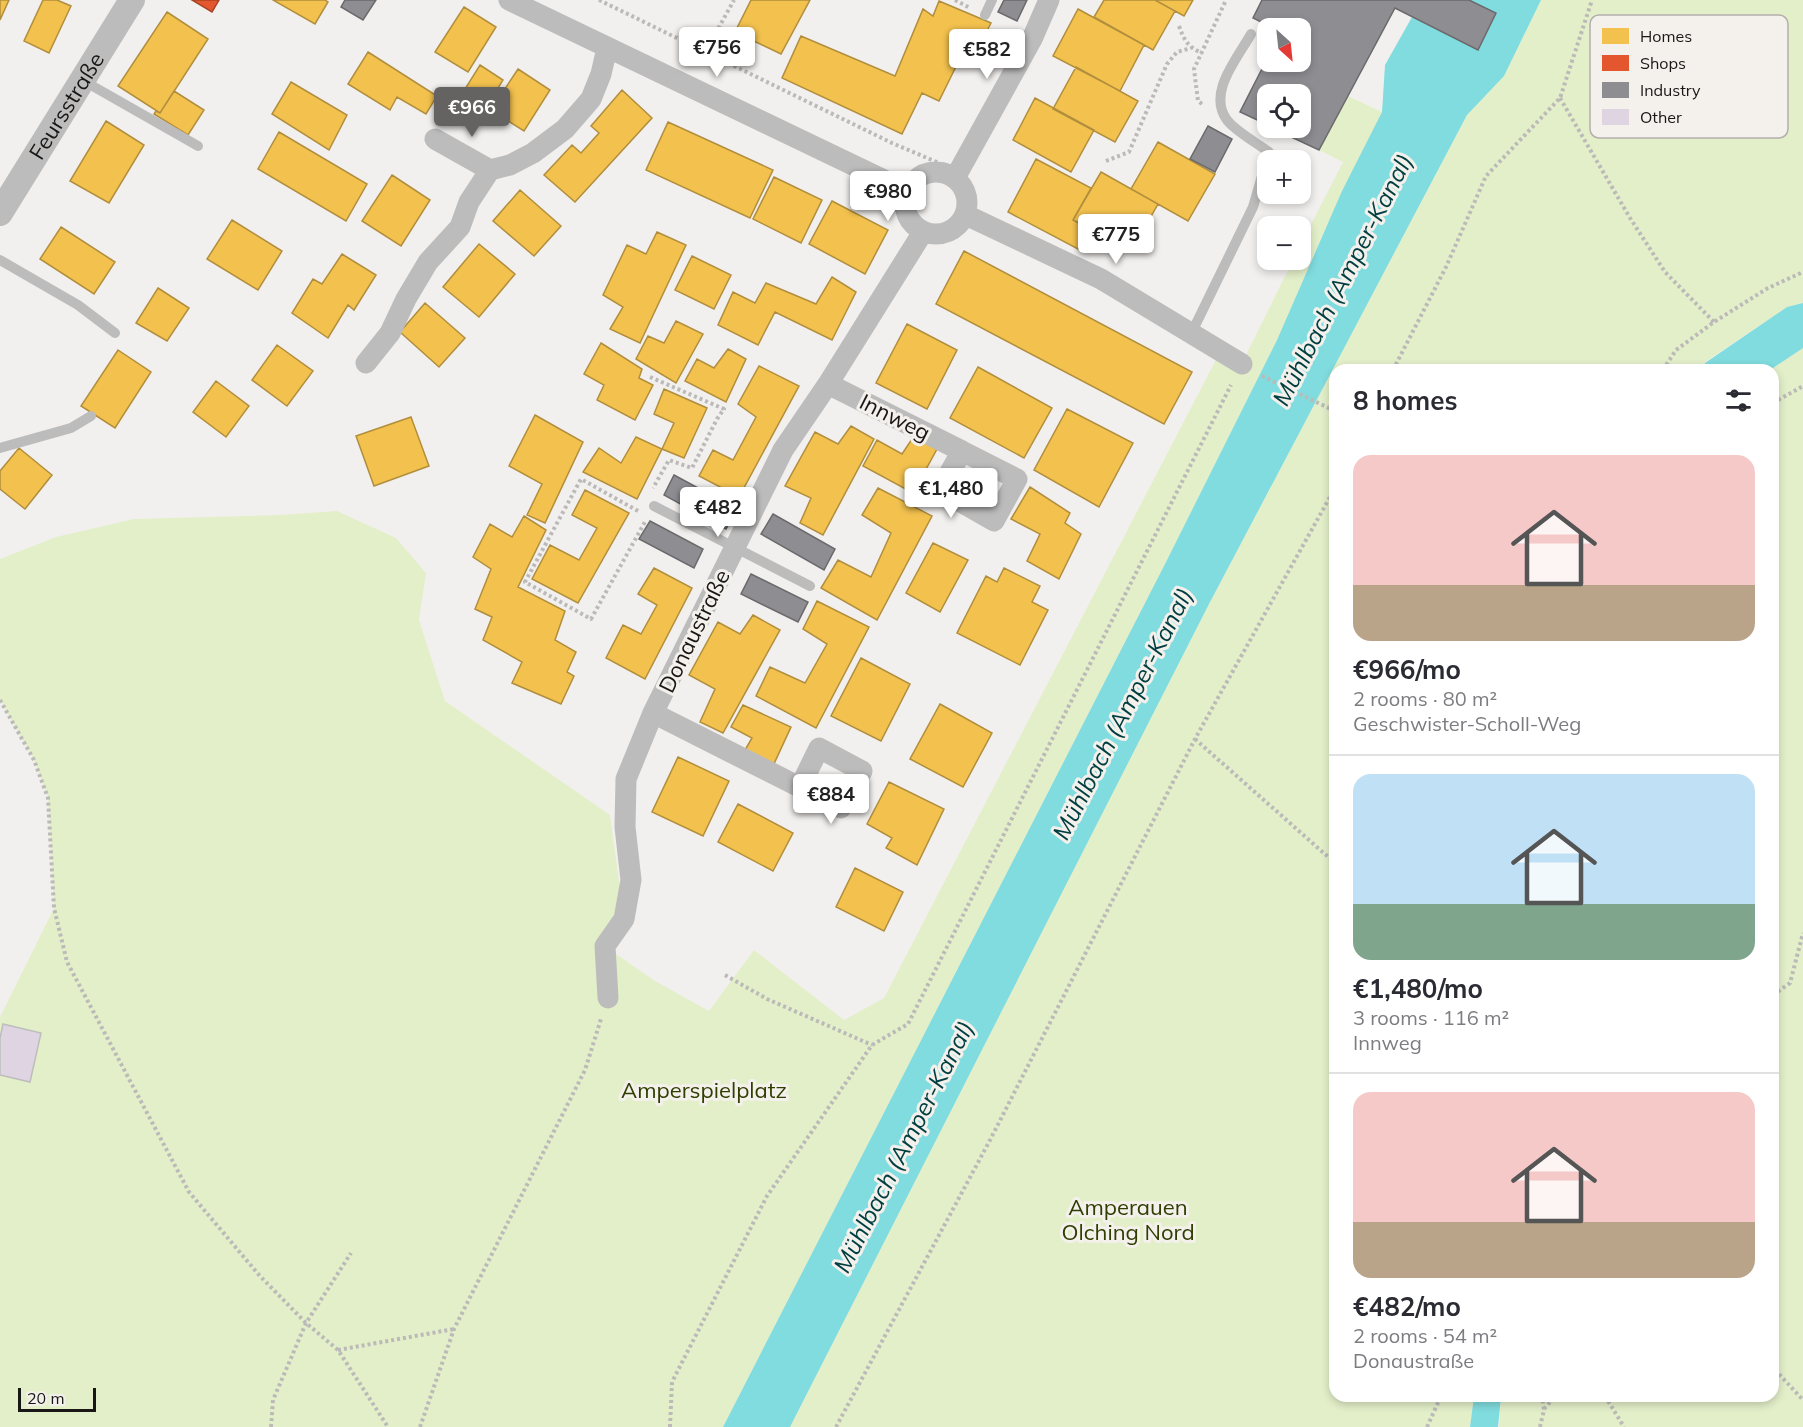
<!DOCTYPE html>
<meta charset="utf-8">
<style>
body{margin:0;font-family:Mulish,sans-serif;background:#f2f2f3;color:#2b2b33;height:100vh;display:flex;flex-direction:column;font-size:22px;white-space:nowrap}
*{box-sizing:border-box;margin:0}
p{font-size:20px;color:#7c7c81}
.icon{flex:none;width:33px;height:33px;fill:none;stroke:currentColor;stroke-width:2;stroke-linecap:round;stroke-linejoin:round}
.map{position:relative;flex:1;overflow:hidden}
.side{position:absolute;left:1329px;top:364px;width:450px;height:1038px;display:flex;flex-direction:column;background:#fff;border-radius:18px;box-shadow:0 3px 9px #0003}
.side>*{flex:none}
.needle{width:39px;rotate:153deg}
.buttons{position:absolute;left:1257px;top:18px;display:grid;gap:12px}
.buttons a{display:grid;place-items:center;width:54px;height:54px;border-radius:12px;background:#fff;box-shadow:0 3px 9px #0003;font-size:30px}
.scale{position:absolute;left:18px;bottom:15px;width:78px;box-sizing:border-box;padding-left:6px;border:3px solid #181715;border-top:0;font-size:16px;line-height:21px;white-space:nowrap;color:#181715;-webkit-text-stroke:4px #f4f0ec;paint-order:stroke}
.price{position:absolute;translate:-50% -51px;padding:0 14px;border-radius:6px;background:#fff;color:#222;font-size:20px;line-height:39px;filter:drop-shadow(0 2px 3px #0008)}
.price::after{content:'';position:absolute;left:50%;top:36px;width:18px;height:14px;margin-left:-9px;background:inherit;clip-path:polygon(0 0,100% 0,50% 100%)}
.price.on{background:#646361;color:#fff}
ul{padding:0;list-style:none}
li{display:grid;align-content:center;gap:12px;height:318px;padding:0 24px}
li+li{border-top:2px solid #e1e1e2}
li span{display:grid;place-items:center;height:186px;border-radius:18px;color:#555}
li>.icon{margin-inline-start:auto}
span .icon{width:108px;height:108px;fill:#fffc;stroke-width:1}
li b{font-size:26px}
h2{display:flex;justify-content:space-between;align-items:center;height:72px;padding:0 24px;font-size:26px}
.map>svg:first-child{display:block}
</style>
<div class="map">
<svg width="1803" height="1427" viewBox="0 0 1803 1427">
<rect width="100%" height="100%" fill="#f2f0ee"/>
<path fill="#e3efc9" d="M 1541,0 L 1803,0 L 1803,303 L 1787,307 L 1705,362 L 1701,370 L 1335,370 L 1335,1396 L 1474,1397 L 1470,1427 L 790,1427 L 1209,604 L 1467,115 L 1504,76 Z
M 1348,96 L 1382,112 L 1326,227 L 1277,340 L 1165,564 L 723,1427 L 0,1427 L 0,1017 L 54,908 L 48,798 L 34,760 L 0,700 L 0,559 L 56,537 L 134,519 L 280,515 L 337,511 L 396,538 L 426,573 L 419,620 L 445,701 L 610,815 L 624,919 L 606,947 L 655,981 L 709,1011 L 754,950 L 844,1020 L 884,998 L 1220,352 L 1242,363 L 1293,260 L 1300,260 L 1301,244 L 1343,162 L 1319,150 Z
M 1803,348 L 1803,1427 L 1499,1427 L 1501,1397 L 1773,1396 L 1773,370 L 1770,370 Z"/>
<path fill="#80dcde" d="M 1469,0 L 1541,0 L 1504,76 L 1467,115 L 1209,604 L 790,1427 L 723,1427 L 1165,564 L 1277,340 L 1342,191 L 1382,112 L 1385,65 L 1412,17 L 1478,50 L 1496,13 Z
M 1803,303 L 1803,348 L 1770,370 L 1701,370 L 1705,363 L 1787,307 Z
M 1474,1397 L 1501,1397 L 1498,1427 L 1470,1427 Z"/>
<path fill="#f2c14e" stroke="#b18e3d" stroke-width="1.5" d="M 0,0 L 9,0 L 0,20 Z
M 43,0 L 57,0 L 71,6 L 49,53 L 24,41 Z
M 273,0 L 325,0 L 328,2 L 315,24 Z
M 751,0 L 810,0 L 781,54 L 735,32 Z
M 1104,0 L 1155,0 L 1175,11 L 1153,50 L 1094,17 Z
M 1155,0 L 1193,0 L 1184,16 Z
M 939,1 L 991,23 L 985,35 L 973,32 L 939,101 L 922,93 L 902,134 L 782,78 L 801,36 L 895,76 L 923,9 L 933,16 Z
M 464,7 L 496,27 L 468,72 L 435,52 Z
M 1078,9 L 1144,45 L 1120,91 L 1053,56 Z
M 167,12 L 208,39 L 160,113 L 118,86 Z
M 368,52 L 437,96 L 426,114 L 397,97 L 390,110 L 348,84 Z
M 480,65 L 503,80 L 478,120 L 455,105 Z
M 1076,67 L 1138,101 L 1115,142 L 1053,109 Z
M 518,69 L 550,90 L 524,131 L 491,110 Z
M 291,82 L 347,115 L 329,150 L 272,114 Z
M 622,90 L 652,118 L 575,202 L 544,175 L 572,145 L 581,153 L 599,133 L 591,126 Z
M 174,91 L 204,110 L 188,135 L 154,114 L 156,111 L 160,113 Z
M 1035,98 L 1094,130 L 1071,172 L 1013,140 Z
M 106,121 L 144,145 L 109,203 L 70,181 Z
M 668,122 L 773,170 L 750,218 L 646,170 Z
M 279,132 L 367,184 L 346,221 L 258,169 Z
M 1158,142 L 1215,174 L 1188,221 L 1131,189 Z
M 1036,159 L 1091,188 L 1073,220 L 1089,228 L 1078,249 L 1008,212 Z
M 1101,172 L 1158,204 L 1131,252 L 1073,220 Z
M 392,175 L 430,200 L 401,246 L 362,221 Z
M 774,177 L 822,200 L 801,243 L 753,219 Z
M 520,190 L 561,226 L 534,256 L 493,221 Z
M 832,201 L 888,230 L 865,274 L 809,244 Z
M 232,220 L 282,251 L 258,290 L 207,259 Z
M 61,227 L 115,262 L 94,294 L 40,259 Z
M 657,232 L 686,245 L 640,343 L 610,329 L 623,307 L 603,295 L 627,245 L 646,254 Z
M 479,244 L 515,274 L 479,317 L 443,287 Z
M 964,251 L 1192,372 L 1164,424 L 936,304 Z
M 342,254 L 376,275 L 354,310 L 348,305 L 328,338 L 292,313 L 313,279 L 322,284 Z
M 692,256 L 731,275 L 714,309 L 675,290 Z
M 832,277 L 856,292 L 832,340 L 775,312 L 758,345 L 718,325 L 733,292 L 755,303 L 766,283 L 816,304 Z
M 158,288 L 189,308 L 167,341 L 136,323 Z
M 425,303 L 465,338 L 439,367 L 400,332 Z
M 676,321 L 703,334 L 676,383 L 636,359 L 648,336 L 664,343 Z
M 907,324 L 957,350 L 927,409 L 876,383 Z
M 601,343 L 642,369 L 639,378 L 653,385 L 635,420 L 597,400 L 604,385 L 584,374 Z
M 277,345 L 313,371 L 287,406 L 252,380 Z
M 728,349 L 746,359 L 726,402 L 685,381 L 697,359 L 714,368 Z
M 118,350 L 151,372 L 115,428 L 81,406 Z
M 759,366 L 799,386 L 739,497 L 699,476 L 713,450 L 733,460 L 756,417 L 738,404 Z
M 978,367 L 1052,408 L 1024,458 L 950,418 Z
M 216,381 L 249,406 L 226,437 L 193,412 Z
M 664,389 L 707,408 L 684,458 L 662,449 L 674,423 L 654,414 Z
M 1067,409 L 1133,443 L 1099,507 L 1034,470 Z
M 535,415 L 583,442 L 545,523 L 527,515 L 542,484 L 509,466 Z
M 411,417 L 429,466 L 374,486 L 356,436 Z
M 851,426 L 874,439 L 823,535 L 800,523 L 811,498 L 785,486 L 815,432 L 838,444 Z
M 914,436 L 937,449 L 913,493 L 863,466 L 877,440 L 902,454 Z
M 636,437 L 662,449 L 637,499 L 583,472 L 599,448 L 621,463 Z
M 19,448 L 52,475 L 25,509 L 0,489 L 0,471 Z
M 1030,487 L 1070,513 L 1065,523 L 1081,534 L 1059,579 L 1027,561 L 1040,534 L 1011,519 Z
M 878,488 L 932,516 L 877,620 L 821,588 L 838,560 L 871,577 L 891,533 L 862,515 Z
M 585,490 L 629,513 L 578,603 L 532,579 L 550,545 L 579,560 L 597,528 L 572,515 Z
M 524,516 L 546,530 L 518,587 L 565,611 L 555,640 L 576,652 L 567,672 L 574,676 L 561,704 L 512,683 L 522,662 L 483,640 L 492,617 L 475,609 L 491,569 L 473,557 L 490,524 L 512,537 Z
M 933,543 L 968,560 L 940,612 L 906,593 Z
M 654,568 L 692,588 L 645,679 L 606,658 L 623,625 L 641,634 L 657,605 L 638,594 Z
M 1004,568 L 1040,586 L 1032,602 L 1048,610 L 1020,665 L 957,633 L 986,576 L 997,582 Z
M 817,601 L 869,627 L 816,728 L 756,696 L 770,667 L 805,683 L 827,644 L 803,629 Z
M 753,615 L 780,630 L 723,733 L 700,722 L 715,689 L 689,675 L 718,622 L 740,634 Z
M 861,658 L 910,684 L 881,741 L 831,716 Z
M 940,704 L 992,733 L 963,787 L 910,759 Z
M 743,705 L 791,727 L 773,766 L 745,750 L 752,738 L 731,727 Z
M 678,757 L 729,781 L 703,836 L 652,812 Z
M 889,782 L 944,809 L 917,865 L 886,848 L 892,838 L 867,824 Z
M 738,804 L 793,833 L 773,871 L 718,842 Z
M 855,868 L 903,892 L 884,931 L 836,907 Z"/>
<path fill="#e4572e" stroke="#a74426" stroke-width="1.5" d="M 192,0 L 219,0 L 212,12 Z"/>
<path fill="#8d8d92" stroke="#6a6a6c" stroke-width="1.5" d="M 345,0 L 376,0 L 363,20 L 341,7 Z
M 1004,0 L 1027,0 L 1017,21 L 998,12 Z
M 1262,0 L 1469,0 L 1496,13 L 1478,50 L 1395,8 L 1319,150 L 1272,128 L 1300,128 L 1300,94 L 1268,94 L 1268,125 L 1240,112 L 1268,57 L 1268,62 L 1300,62 L 1300,28 L 1273,28 L 1253,18 Z
M 1208,126 L 1232,139 L 1215,172 L 1190,159 Z
M 674,475 L 737,509 L 726,529 L 664,495 Z
M 773,514 L 835,549 L 824,570 L 761,534 Z
M 650,521 L 703,549 L 694,568 L 639,539 Z
M 751,574 L 808,602 L 798,622 L 741,594 Z"/>
<path fill="#dfd4e1" stroke="#bebdbd" stroke-width="1.5" d="M 3,1024 L 41,1033 L 30,1082 L 0,1075 L 0,1038 Z"/>
<g fill="none" stroke-linecap="round" stroke-linejoin="round">
<path stroke="#bbbab8" stroke-width="4" stroke-dasharray="3 3" stroke-linecap="butt" d="M 599,0 L 892,143 L 939,163
M 955,0 L 970,8
M 1179,26 C 1184,40 1188,47 1202,53
M 698,65 L 734,0
M 1560,98 L 1630,218 L 1665,272 L 1714,322
M 1202,104 L 1198,101 L 1194,69 L 1226,0
M 1106,161 L 1129,152 L 1167,64 L 1177,52 L 1191,48
M 1393,370 L 1446,267 L 1486,176 L 1560,98 L 1592,0
M 1663,370 L 1676,350 L 1714,322 L 1768,288 L 1803,272
M 1262,376 L 1335,411
M 650,377 L 724,409 L 717,419 L 692,468 L 669,460 L 653,488
M 1773,403 L 1803,386
M 638,511 L 581,479 L 525,582 L 591,619 L 646,520
M 0,700 L 34,760 L 48,798 L 54,908 L 67,962 L 189,1192 L 259,1275 L 306,1323 L 338,1350 L 388,1427
M 1195,739 L 1335,863
M 725,975 L 767,999 L 872,1045
M 1773,995 L 1790,983 L 1803,933
M 338,1350 L 454,1329
M 1773,1364 L 1778,1373 L 1803,1400
M 1605,1396 L 1624,1427
M 1544,1409 L 1555,1396
M 271,1427 L 273,1400 L 306,1323 L 351,1253
M 420,1427 L 454,1329 L 585,1070 L 601,1019
M 670,1427 L 672,1382 L 767,1196 L 872,1045 L 908,1024 L 1231,385
M 836,1427 L 989,1142 L 1195,739 L 1335,488
M 1427,1427 L 1441,1396
M 1540,1427 L 1544,1410 L 1542,1396"/>
<path stroke="#bdbcbc" stroke-width="10" d="M 985,15 L 992,0
M 82,80 L 198,146
M 0,260 L 78,305 L 115,333
M 1192,332 L 1253,207 L 1269,152 C 1257,143 1235,131 1227,120 C 1207,93 1237,59 1251,34
M 0,448 L 71,428 L 91,416
M 654,506 L 810,586"/>
<path stroke="#bdbcbc" stroke-width="21" d="M 509,0 L 907,191
M 435,139 L 490,170
M905 203a31 31 0 1 1 62 0a31 31 0 1 1-62 0Z
M 955,178 L 1032,39 L 1049,0
M 966,215 L 1101,279 L 1242,364
M 366,363 L 390,333 L 406,299 L 428,262 L 460,227 L 469,202 L 490,170 L 510,165 L 533,153 L 565,129 L 591,99 L 601,74 L 607,48
M 828,384 L 962,451 L 940,490 L 994,521 L 1017,479 L 962,451
M 653,713 L 841,808 L 862,771 L 819,748 L 800,787
M 608,998 L 605,946 L 624,919 L 631,880 L 625,827 L 626,779 L 653,713 L 783,450 L 828,384 L 923,232"/>
<path stroke="#bdbcbc" stroke-width="26" id="s1" d="M 0,213 L 132,0"/>
</g>
<g text-anchor="middle" stroke-width="6" stroke-linejoin="round" paint-order="stroke">
<g font-size="22" fill="#181715" stroke="#f4f0ec">
<text dy="8" stroke="none"><textPath href="#s1" startOffset="126">Feursstraße</textPath></text>
<text transform="translate(895 417) rotate(27)" y="8">Innweg</text>
<text transform="translate(694 631) rotate(-64)" y="8">Donaustraße</text>
</g>
<g font-size="22" fill="#303f00" stroke="#f4f0ec">
<text x="704" y="1098">Amperspielplatz</text>
<text x="1128" y="1215">Amperauen<tspan x="1128" dy="25">Olching Nord</tspan></text>
</g>
<g font-size="24" font-style="italic" fill="#003f41" stroke="#f4f0ec">
<text transform="translate(1343 280) rotate(-63)" y="8">Mühlbach (Amper-Kanal)</text>
<text transform="translate(1123 714) rotate(-63)" y="8">Mühlbach (Amper-Kanal)</text>
<text transform="translate(904 1147) rotate(-63)" y="8">Mühlbach (Amper-Kanal)</text>
</g>
</g>
<rect x="1590" y="15" width="198" height="123" rx="9" fill="#f4f0ec" stroke="#b2afac" stroke-width="1.5"/>
<rect x="1602" y="28" width="27" height="16" fill="#f2c14e"/>
<rect x="1602" y="55" width="27" height="16" fill="#e4572e"/>
<rect x="1602" y="82" width="27" height="16" fill="#8d8d92"/>
<rect x="1602" y="109" width="27" height="16" fill="#dfd4e1"/>
<g font-size="16" fill="#181715">
<text x="1640" y="42">Homes</text>
<text x="1640" y="69">Shops</text>
<text x="1640" y="96">Industry</text>
<text x="1640" y="123">Other</text>
</g>
</svg>
<div class="buttons">
<a><svg class="needle" viewBox="-14 -14 28 28"><path d="M0-13l5 13h-10z" fill="#e53935"/><path d="M0 13l5-13h-10z" fill="#7c7c81"/></svg></a>
<a><svg class="icon" aria-label="locate" viewBox="0 0 24 24"><circle cx="12" cy="12" r="6"/><path d="M12 2v4M12 18v4M2 12h4M18 12h4"/></svg></a>
<a>+</a>
<a>−</a>
</div>
<div class="scale">20 m</div>
<b class="price" style="left:717px;top:78px">€756</b>
<b class="price" style="left:987px;top:80px">€582</b>
<b class="price on" style="left:472px;top:138px">€966</b>
<b class="price" style="left:888px;top:222px">€980</b>
<b class="price" style="left:1116px;top:265px">€775</b>
<b class="price" style="left:951px;top:519px">€1,480</b>
<b class="price" style="left:718px;top:538px">€482</b>
<b class="price" style="left:831px;top:825px">€884</b>
<section class="side">
<h2>8 homes<svg class="icon" aria-label="filters" viewBox="0 0 24 24"><path d="M4 7h16M4 17h16"/><circle cx="9" cy="7" r="2"/><circle cx="15" cy="17" r="2"/></svg></h2>
<ul>
<li><span style="background:linear-gradient(#f6c9c9 70%,#b9a48a 0)"><svg class="icon" aria-label="home" viewBox="0 0 24 24"><path d="M3 11l9-7 9 7M6 9v11h12V9"/></svg></span><div><b>€966/mo</b><p>2 rooms · 80 m²</p><p>Geschwister-Scholl-Weg</p></div></li>
<li><span style="background:linear-gradient(#bfe0f5 70%,#7fa58c 0)"><svg class="icon" aria-label="home" viewBox="0 0 24 24"><path d="M3 11l9-7 9 7M6 9v11h12V9"/></svg></span><div><b>€1,480/mo</b><p>3 rooms · 116 m²</p><p>Innweg</p></div></li>
<li><span style="background:linear-gradient(#f6c9c9 70%,#b9a48a 0)"><svg class="icon" aria-label="home" viewBox="0 0 24 24"><path d="M3 11l9-7 9 7M6 9v11h12V9"/></svg></span><div><b>€482/mo</b><p>2 rooms · 54 m²</p><p>Donaustraße</p></div></li>
</ul>
</section>
</div>
